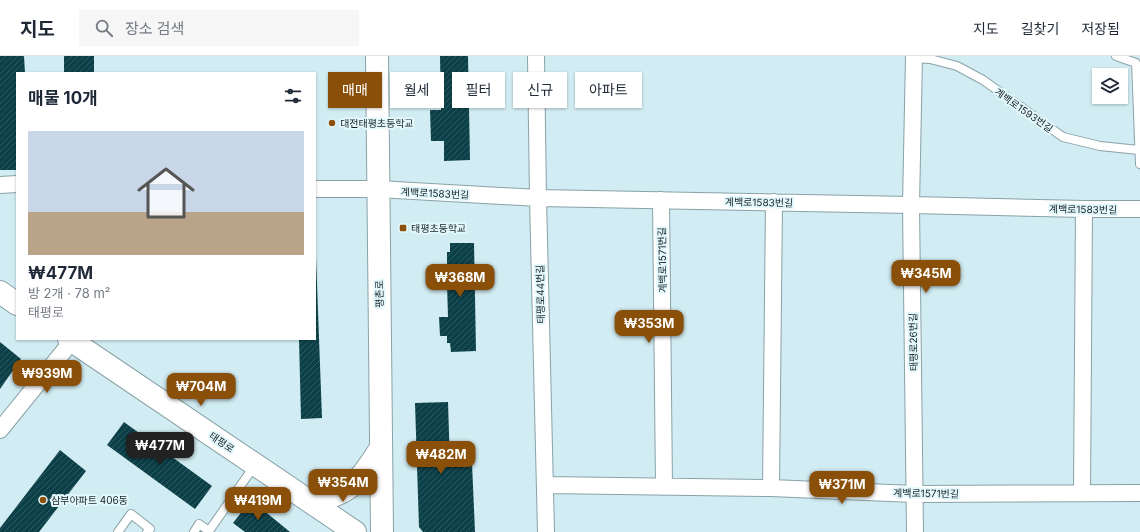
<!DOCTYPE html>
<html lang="ko">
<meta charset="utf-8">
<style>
body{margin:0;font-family:Inter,"Noto Sans KR",sans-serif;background:#f6f6f7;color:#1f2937;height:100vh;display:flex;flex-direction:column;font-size:15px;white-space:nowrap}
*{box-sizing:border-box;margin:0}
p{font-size:13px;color:#747a83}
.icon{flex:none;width:22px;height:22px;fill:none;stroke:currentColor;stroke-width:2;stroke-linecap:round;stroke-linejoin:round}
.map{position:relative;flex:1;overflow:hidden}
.panel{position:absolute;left:16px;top:16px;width:300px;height:268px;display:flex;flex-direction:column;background:#fff;border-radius:0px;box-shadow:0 1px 3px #0004}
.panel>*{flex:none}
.banner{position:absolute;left:328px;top:16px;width:380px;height:36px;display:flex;gap:8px}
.tools{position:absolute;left:1092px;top:12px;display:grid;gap:8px}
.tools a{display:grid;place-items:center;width:36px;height:36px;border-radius:0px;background:#fff;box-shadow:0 1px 3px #0004;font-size:20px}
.price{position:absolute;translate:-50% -34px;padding:0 9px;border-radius:8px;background:#8a5009;color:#fff;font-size:13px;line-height:26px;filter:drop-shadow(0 1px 2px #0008)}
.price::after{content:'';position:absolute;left:50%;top:24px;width:12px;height:9px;margin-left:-6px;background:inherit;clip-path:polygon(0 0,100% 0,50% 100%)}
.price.selected{background:#222;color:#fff}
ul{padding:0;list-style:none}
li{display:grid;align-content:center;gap:8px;height:212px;padding:0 12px}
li+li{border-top:1px solid #e0e1e3}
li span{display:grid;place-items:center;height:124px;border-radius:0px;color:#555}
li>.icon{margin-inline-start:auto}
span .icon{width:72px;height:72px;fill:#fffc;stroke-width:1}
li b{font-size:17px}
h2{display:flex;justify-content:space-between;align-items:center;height:48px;padding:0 12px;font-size:17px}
.pill{padding:0 14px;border-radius:0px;background:#fff;box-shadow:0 1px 3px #0004;font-size:14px;line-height:36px}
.pill.selected{background:#8a5009;color:#fff}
header{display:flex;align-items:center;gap:24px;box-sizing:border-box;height:56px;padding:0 20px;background:#fff;border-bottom:1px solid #e0e1e3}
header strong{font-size:19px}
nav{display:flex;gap:22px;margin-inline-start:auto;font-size:14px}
.search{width:280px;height:36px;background:#f6f6f7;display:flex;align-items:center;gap:10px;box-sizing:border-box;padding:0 14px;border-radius:0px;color:#747a83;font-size:15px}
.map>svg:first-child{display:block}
</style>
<header>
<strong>지도</strong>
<div class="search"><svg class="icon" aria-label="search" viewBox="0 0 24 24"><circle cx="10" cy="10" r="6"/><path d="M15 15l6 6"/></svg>장소 검색</div>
<nav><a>지도</a><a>길찾기</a><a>저장됨</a></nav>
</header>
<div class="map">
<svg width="1140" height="476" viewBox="0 0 1140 476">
<defs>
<pattern id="building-hatch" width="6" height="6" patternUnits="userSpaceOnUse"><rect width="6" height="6" fill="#0c4049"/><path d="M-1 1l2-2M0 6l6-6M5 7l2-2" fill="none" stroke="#2f5960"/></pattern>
</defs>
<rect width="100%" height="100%" fill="#d1ecf2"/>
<path fill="url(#building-hatch)" d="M 0,0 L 24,0 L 25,17 L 17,17 L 17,114 L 0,114 Z
M 64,0 L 94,0 L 94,17 L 64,17 Z
M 440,0 L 468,0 L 470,104 L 444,105 L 444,85 L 431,85 L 430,54 L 441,54 Z
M 450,187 L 474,187 L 476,295 L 451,296 L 450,287 L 447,287 L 447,280 L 440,280 L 439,261 L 448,261 L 447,228 L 439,228 L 439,208 L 447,208 L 447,196 L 450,196 Z
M 315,202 L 316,202 L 322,362 L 301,363 L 299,283 L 315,283 Z
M 0,286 L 21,303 L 0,333 Z
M 448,346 L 450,408 L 472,407 L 475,476 L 423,476 L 419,471 L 415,347 Z
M 124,366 L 212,430 L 195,453 L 107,389 Z
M 60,394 L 86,415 L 39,476 L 0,476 L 0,472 Z
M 251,444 L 290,476 L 245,476 L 233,467 Z"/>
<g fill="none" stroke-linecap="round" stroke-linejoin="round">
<defs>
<path id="lane" d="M 1116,0 L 1136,7 L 1140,108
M 913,2 L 930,3 L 957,10 L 983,24 L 1063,81 L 1100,90 L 1139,94 L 1140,93
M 118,476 L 131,458 L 150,473 L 147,476
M 194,476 L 199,468 L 209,475 L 255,409"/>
<path id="street" d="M 536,0 L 538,142 L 546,476
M 914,0 L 911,149 L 915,476
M 0,129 L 17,128
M 315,133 L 378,133 L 538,142 L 911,149 L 1084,153 L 1140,153
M 661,144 L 664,431
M 0,374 L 72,285
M 545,429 L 771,432 L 914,438 L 1140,437
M 771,432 L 774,146
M 1082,437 L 1084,153"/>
<path id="secondary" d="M 377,0 L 382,476
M 0,236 L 17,248
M 69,283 L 355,476
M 313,447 C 324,443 337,440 347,433 C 362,423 371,406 381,392"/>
</defs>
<use href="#lane" stroke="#89a2a7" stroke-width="10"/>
<use href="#street" stroke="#89a2a7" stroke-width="18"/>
<use href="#secondary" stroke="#89a2a7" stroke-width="24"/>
<use href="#lane" stroke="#fff" stroke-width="8"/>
<use href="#street" stroke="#fff" stroke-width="16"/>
<use href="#secondary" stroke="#fff" stroke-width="22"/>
</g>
<g fill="#8a5009" stroke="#e3f8fd" stroke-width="1.5">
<circle cx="332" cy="67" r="4"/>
<rect x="399" y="168" width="8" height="8" rx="2"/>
<circle cx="43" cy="444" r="4"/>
</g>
<g text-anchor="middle" stroke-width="4" stroke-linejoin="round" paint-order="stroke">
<g font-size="10" fill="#182124" stroke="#e3f8fd">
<text transform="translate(1024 54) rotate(35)" y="4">계백로1593번길</text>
<text transform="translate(435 137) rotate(3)" y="4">계백로1583번길</text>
<text transform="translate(759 146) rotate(1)" y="4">계백로1583번길</text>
<text transform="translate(1083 153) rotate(1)" y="4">계백로1583번길</text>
<text transform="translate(662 204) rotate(-91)" y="4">계백로1571번길</text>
<text transform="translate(379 238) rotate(-91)" y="4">평촌로</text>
<text transform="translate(540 238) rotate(-91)" y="4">태평로44번길</text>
<text transform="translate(913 286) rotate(-91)" y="4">태평로26번길</text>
<text transform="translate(222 386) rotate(34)" y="4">태평로</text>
<text transform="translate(926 437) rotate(1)" y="4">계백로1571번길</text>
</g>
<g font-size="10" fill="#182124" stroke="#e3f8fd" text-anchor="start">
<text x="340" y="71">대전태평초등학교</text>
<text x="411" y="176">태평초등학교</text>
<text x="51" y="448">삼부아파트 406동</text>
</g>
</g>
</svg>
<div class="tools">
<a><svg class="icon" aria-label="layers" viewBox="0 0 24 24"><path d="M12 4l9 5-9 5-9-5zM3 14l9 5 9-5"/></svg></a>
</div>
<b class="price" style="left:926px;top:238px">₩345M</b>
<b class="price" style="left:460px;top:242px">₩368M</b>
<b class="price" style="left:649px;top:288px">₩353M</b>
<b class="price" style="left:47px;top:338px">₩939M</b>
<b class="price" style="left:201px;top:351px">₩704M</b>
<b class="price selected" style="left:160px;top:410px">₩477M</b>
<b class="price" style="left:441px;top:419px">₩482M</b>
<b class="price" style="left:343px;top:447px">₩354M</b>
<b class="price" style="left:842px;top:449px">₩371M</b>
<b class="price" style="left:258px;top:465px">₩419M</b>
<div class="banner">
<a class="pill selected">매매</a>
<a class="pill">월세</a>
<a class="pill">필터</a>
<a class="pill">신규</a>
<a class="pill">아파트</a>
</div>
<section class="panel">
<h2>매물 10개<svg class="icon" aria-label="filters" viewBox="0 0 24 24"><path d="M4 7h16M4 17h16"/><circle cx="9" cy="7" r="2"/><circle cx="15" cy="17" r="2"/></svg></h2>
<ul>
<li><span style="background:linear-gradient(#c9d6e8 65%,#b9a48a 0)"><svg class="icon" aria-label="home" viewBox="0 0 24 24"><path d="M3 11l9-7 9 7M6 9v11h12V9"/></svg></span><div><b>₩477M</b><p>방 2개 · 78 m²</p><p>태평로</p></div></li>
</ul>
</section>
</div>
